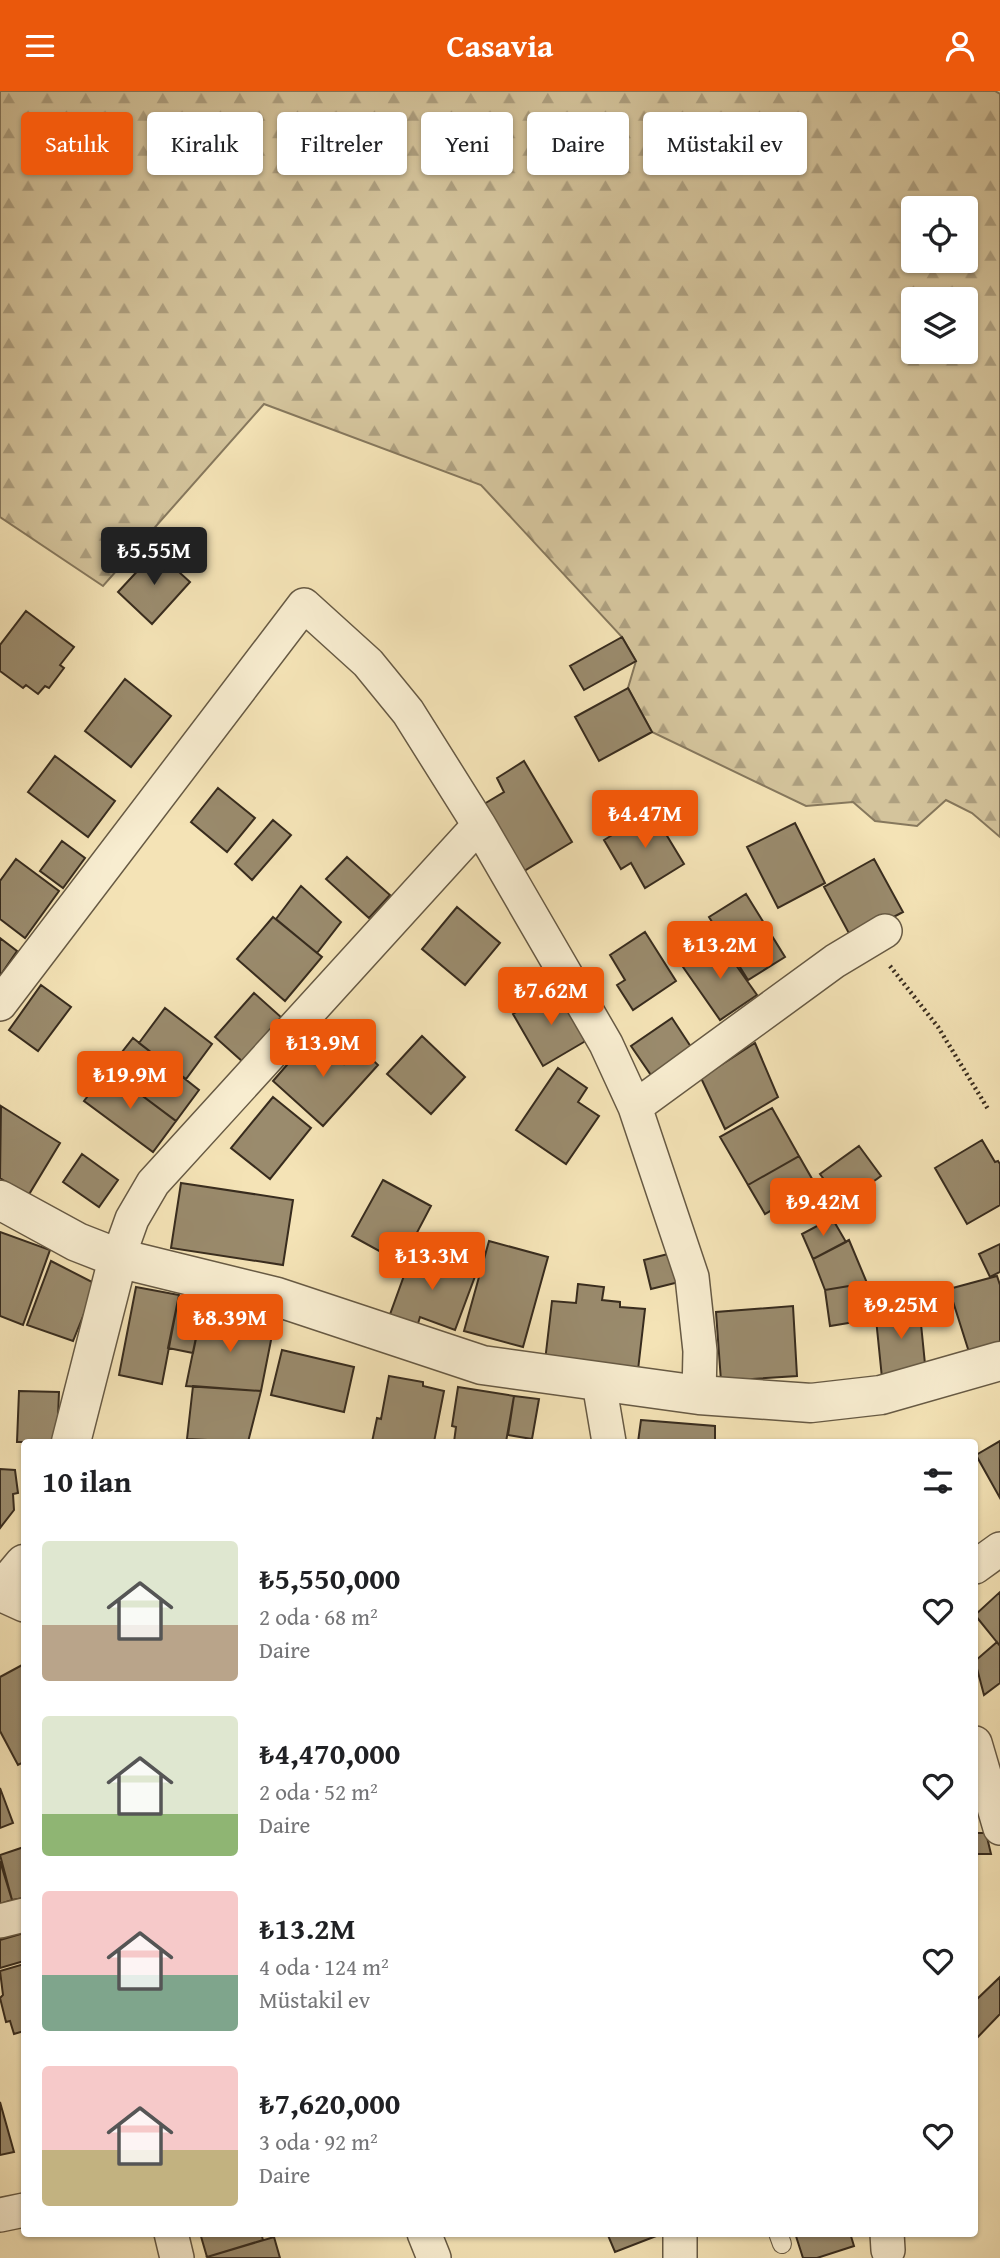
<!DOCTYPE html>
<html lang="tr">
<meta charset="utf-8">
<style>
body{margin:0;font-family:"Gentium Book Plus",serif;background:#f6f6f6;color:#202124;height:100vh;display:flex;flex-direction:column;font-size:26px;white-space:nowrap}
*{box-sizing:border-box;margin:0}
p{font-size:23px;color:#757577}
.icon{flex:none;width:38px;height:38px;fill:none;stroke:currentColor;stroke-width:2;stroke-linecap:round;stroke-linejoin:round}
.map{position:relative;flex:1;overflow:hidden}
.details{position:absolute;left:21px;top:1348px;width:957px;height:798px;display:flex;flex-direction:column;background:#fff;border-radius:7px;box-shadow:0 2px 5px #0004}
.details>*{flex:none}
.banner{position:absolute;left:21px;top:21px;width:959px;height:63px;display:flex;gap:14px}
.tools{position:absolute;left:901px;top:105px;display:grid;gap:14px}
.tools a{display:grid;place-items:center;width:77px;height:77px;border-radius:7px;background:#fff;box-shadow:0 2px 5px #0004;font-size:35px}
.price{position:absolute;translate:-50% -60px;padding:0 16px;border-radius:7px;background:#ea580c;color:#fff;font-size:23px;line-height:46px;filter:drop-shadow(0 2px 4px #0008)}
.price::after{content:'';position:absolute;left:50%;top:42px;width:21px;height:16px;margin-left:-10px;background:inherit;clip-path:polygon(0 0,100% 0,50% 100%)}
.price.selected{background:#222;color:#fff}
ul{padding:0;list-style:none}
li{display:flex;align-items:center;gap:21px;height:175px;padding:0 21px}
li span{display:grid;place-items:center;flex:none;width:196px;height:140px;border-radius:7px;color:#555}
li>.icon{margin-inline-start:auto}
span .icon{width:84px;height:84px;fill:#fffc;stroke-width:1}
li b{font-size:30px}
h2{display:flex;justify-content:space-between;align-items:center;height:84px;padding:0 21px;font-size:30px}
.tag{padding:0 24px;border-radius:7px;background:#fff;box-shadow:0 2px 5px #0004;font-size:24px;line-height:63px}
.tag.selected{background:#ea580c;color:#fff}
header{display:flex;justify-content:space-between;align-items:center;height:91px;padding:0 21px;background:#ea580c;color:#fff;font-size:32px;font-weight:700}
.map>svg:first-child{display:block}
</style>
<header><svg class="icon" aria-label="menu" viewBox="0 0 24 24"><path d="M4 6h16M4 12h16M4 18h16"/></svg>Casavia<svg class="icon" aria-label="person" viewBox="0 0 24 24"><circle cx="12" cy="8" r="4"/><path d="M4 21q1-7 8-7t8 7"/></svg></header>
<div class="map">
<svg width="1000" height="2167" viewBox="0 0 1000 2167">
<defs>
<pattern id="forest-firs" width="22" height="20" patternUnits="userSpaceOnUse" patternTransform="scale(1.75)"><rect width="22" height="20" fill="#d4c49c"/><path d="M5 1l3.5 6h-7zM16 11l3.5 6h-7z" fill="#ad9f7f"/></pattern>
</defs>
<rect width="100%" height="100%" fill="#f4e3b6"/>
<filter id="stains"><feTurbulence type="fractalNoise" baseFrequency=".00286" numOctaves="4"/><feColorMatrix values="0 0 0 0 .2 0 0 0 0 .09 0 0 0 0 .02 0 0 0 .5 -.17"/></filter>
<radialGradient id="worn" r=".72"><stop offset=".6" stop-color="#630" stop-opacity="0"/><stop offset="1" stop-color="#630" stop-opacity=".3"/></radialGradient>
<path fill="url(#forest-firs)" stroke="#86785d" stroke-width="2" fill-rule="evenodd" d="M 0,0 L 995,0 L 1000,3 L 1000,746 L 972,722 L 946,709 L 917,735 L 875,730 L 853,711 L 806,715 L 652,641 L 628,597 L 636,570 L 622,546 L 481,394 L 264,313 L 103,495 L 0,426 ZM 914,117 L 966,117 L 966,170 L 914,170 ZM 914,208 L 966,208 L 966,261 L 914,261 Z"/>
<path fill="#9a8b6d" stroke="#382c1e" stroke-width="2" d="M 156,460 L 190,491 L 152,533 L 118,501 Z
M 26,520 L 74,556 L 60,574 L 64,577 L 49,597 L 45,595 L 38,603 L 26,594 L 23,597 L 0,580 L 0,554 Z
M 622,546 L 636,570 L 584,599 L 570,575 Z
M 125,588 L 171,625 L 131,676 L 85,640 Z
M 628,597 L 652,641 L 599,670 L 575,626 Z
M 55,665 L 115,710 L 88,746 L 28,701 Z
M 524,670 L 572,751 L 524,780 L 484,713 L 504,701 L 497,687 Z
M 218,697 L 255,727 L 227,761 L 191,731 Z
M 652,720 L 684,773 L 645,797 L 631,772 L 621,778 L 604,749 Z
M 273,729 L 291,744 L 252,789 L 235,773 Z
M 795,732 L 825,792 L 778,817 L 747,756 Z
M 62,750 L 85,767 L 63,797 L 40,780 Z
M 347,766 L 390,804 L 369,827 L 326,788 Z
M 16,768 L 59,800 L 25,847 L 0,828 L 0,790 Z
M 874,768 L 903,821 L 852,848 L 824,796 Z
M 301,795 L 341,831 L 317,862 L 276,828 Z
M 746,803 L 785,866 L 748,889 L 709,826 Z
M 457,816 L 500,852 L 465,894 L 422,858 Z
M 273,826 L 322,866 L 285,910 L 237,868 Z
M 645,841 L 676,890 L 633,919 L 617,894 L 625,889 L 610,864 Z
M 0,847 L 17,860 L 0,885 Z
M 719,850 L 757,904 L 720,929 L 683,876 Z
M 41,894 L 71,916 L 38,960 L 9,939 Z
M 558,896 L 589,948 L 543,975 L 513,923 Z
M 254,902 L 282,927 L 243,971 L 215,946 Z
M 165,917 L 212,953 L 186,988 L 139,952 Z
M 672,927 L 693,959 L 653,987 L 631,955 Z
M 313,944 L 344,973 L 359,956 L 378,974 L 323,1035 L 273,990 Z
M 422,945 L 465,986 L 431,1023 L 387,983 Z
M 133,947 L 199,999 L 176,1030 L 108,979 Z
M 755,952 L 778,1006 L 725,1038 L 701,987 Z
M 558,977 L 587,997 L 578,1011 L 599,1025 L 566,1073 L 516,1039 Z
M 108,979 L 176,1030 L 153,1061 L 84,1010 Z
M 273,1006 L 311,1037 L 270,1088 L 231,1057 Z
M 1,1015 L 60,1052 L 28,1105 L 0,1087 Z
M 772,1017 L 799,1065 L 748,1094 L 720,1046 Z
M 982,1049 L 995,1071 L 998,1070 L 1000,1073 L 1000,1114 L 967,1133 L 935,1077 Z
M 859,1055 L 881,1085 L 842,1113 L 820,1083 Z
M 82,1063 L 118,1089 L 99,1116 L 63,1091 Z
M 799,1065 L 815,1093 L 765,1123 L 748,1094 Z
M 383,1089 L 431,1115 L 401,1172 L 352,1145 Z
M 181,1092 L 293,1109 L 283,1174 L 171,1157 Z
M 832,1127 L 846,1151 L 813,1168 L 802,1143 Z
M 0,1141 L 50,1159 L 23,1234 L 0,1225 Z
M 849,1149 L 867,1192 L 825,1199 L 813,1168 Z
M 489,1150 L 548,1166 L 523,1256 L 464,1240 Z
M 1000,1153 L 1000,1181 L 990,1186 L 979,1163 Z
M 414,1157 L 477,1180 L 455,1239 L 420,1226 L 416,1239 L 388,1229 Z
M 672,1162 L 679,1191 L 651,1198 L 644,1169 Z
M 51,1170 L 96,1193 L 73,1250 L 27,1234 Z
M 997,1185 L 1000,1194 L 1000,1251 L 969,1261 L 949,1198 Z
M 867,1192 L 873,1228 L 830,1235 L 825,1199 Z
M 578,1193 L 604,1196 L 602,1209 L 620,1211 L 620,1216 L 645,1218 L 638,1279 L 545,1270 L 552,1210 L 576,1212 Z
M 136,1196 L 179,1204 L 162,1293 L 119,1284 Z
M 178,1209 L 203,1214 L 193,1262 L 168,1257 Z
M 919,1213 L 926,1283 L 882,1287 L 875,1218 Z
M 793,1215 L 797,1285 L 721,1290 L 716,1221 Z
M 201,1222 L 274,1234 L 261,1300 L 186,1295 Z
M 282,1259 L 354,1276 L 344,1321 L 271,1304 Z
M 389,1285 L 423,1291 L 423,1295 L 444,1300 L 434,1351 L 372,1351 L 377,1327 L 381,1328 Z
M 193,1295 L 261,1300 L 248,1351 L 187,1348 Z
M 458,1296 L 514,1305 L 506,1351 L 454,1351 L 456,1336 L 452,1335 Z
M 19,1300 L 59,1301 L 57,1351 L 17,1351 Z
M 514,1305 L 539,1308 L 532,1348 L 508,1344 Z
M 641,1329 L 715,1335 L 715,1351 L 638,1351 Z
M 1000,1350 L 1000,1407 L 976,1364 Z
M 0,1378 L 15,1379 L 18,1402 L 13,1403 L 14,1419 L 0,1437 Z
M 1000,1501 L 1000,1555 L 975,1524 Z
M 997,1551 L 1000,1555 L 1000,1592 L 984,1604 L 975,1570 Z
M 24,1573 L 24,1671 L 18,1674 L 0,1640 L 0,1586 Z
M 0,1697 L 13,1732 L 0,1737 Z
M 975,1742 L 986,1742 L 991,1763 L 975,1763 Z
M 24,1756 L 24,1807 L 12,1809 L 0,1764 Z
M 0,1770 L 12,1809 L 0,1813 Z
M 24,1842 L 24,1870 L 0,1877 L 0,1849 Z
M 24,1873 L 24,1940 L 14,1943 L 10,1930 L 6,1931 L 0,1907 L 3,1904 L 0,1880 Z
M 1000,1886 L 1000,1923 L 975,1949 L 975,1910 Z
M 0,2011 L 14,2061 L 0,2064 Z
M 200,2142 L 261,2142 L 263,2149 L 207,2166 Z
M 607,2142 L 664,2142 L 615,2161 Z
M 795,2142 L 850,2142 L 854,2155 L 817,2167 L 803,2167 Z
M 274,2146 L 280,2167 L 208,2167 L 207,2166 Z"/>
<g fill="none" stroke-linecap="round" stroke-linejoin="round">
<defs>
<path id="service" d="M 778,2142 L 782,2153"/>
<path id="minor" d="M 0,913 L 304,514 L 368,572 L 408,621 L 479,734 L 606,953 L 635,1016 L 692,1186 L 700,1260 L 699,1304
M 635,1016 L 835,870 L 885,840
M 118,1167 L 132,1128 L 153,1092 L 479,734
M 599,1292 L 609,1351
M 975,1476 L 1000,1458
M 0,1503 L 24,1514
M 975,1652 L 1000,1737
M 0,1830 L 24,1824
M 0,2124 L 24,2119
M 171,2142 L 177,2167
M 424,2142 L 434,2167
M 680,2142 L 680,2167
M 887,2142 L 888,2159"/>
<path id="tertiary" d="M 0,1109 L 77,1151 L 118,1167 L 277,1206 L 482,1274 L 699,1304 L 811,1312 L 881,1304 L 1000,1270
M 71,1351 L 118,1167
M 0,1502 L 24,1473"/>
</defs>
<use href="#service" stroke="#675a44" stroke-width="20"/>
<use href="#minor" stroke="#675a44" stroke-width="36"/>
<use href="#tertiary" stroke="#675a44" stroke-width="41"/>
<path stroke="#382c1e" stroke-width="4.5" stroke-dasharray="2 3.5" stroke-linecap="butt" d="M 890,875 L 938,936 L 988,1018"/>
<use href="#service" stroke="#f8edd0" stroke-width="18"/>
<use href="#minor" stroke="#f8edd0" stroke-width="33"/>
<use href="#tertiary" stroke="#f8edd0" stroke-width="38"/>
</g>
<rect width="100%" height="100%" filter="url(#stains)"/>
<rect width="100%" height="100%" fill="url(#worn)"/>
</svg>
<div class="tools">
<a><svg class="icon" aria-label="locate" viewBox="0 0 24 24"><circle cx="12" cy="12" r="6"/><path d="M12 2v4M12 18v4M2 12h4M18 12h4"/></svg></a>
<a><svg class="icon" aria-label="layers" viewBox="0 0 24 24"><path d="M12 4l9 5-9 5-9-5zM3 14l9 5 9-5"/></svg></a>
</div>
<b class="price selected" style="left:154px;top:496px">₺5.55M</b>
<b class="price" style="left:645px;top:759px">₺4.47M</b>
<b class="price" style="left:720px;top:890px">₺13.2M</b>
<b class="price" style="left:551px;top:936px">₺7.62M</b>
<b class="price" style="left:323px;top:988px">₺13.9M</b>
<b class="price" style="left:130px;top:1020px">₺19.9M</b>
<b class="price" style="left:823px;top:1147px">₺9.42M</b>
<b class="price" style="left:432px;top:1201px">₺13.3M</b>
<b class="price" style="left:901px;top:1250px">₺9.25M</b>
<b class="price" style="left:230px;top:1263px">₺8.39M</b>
<div class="banner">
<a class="tag selected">Satılık</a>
<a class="tag">Kiralık</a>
<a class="tag">Filtreler</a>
<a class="tag">Yeni</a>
<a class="tag">Daire</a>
<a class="tag">Müstakil ev</a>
</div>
<section class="details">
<h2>10 ilan<svg class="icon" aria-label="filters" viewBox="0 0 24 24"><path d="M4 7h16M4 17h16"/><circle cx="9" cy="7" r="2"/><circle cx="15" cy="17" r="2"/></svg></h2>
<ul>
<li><span style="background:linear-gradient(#dfe7d0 60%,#b9a48a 0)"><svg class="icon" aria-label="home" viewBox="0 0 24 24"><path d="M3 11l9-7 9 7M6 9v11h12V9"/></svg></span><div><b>₺5,550,000</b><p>2 oda · 68 m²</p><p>Daire</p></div><svg class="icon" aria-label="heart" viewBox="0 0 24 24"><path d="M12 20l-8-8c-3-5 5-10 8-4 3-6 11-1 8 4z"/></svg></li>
<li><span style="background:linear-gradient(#dfe7d0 70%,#8fb573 0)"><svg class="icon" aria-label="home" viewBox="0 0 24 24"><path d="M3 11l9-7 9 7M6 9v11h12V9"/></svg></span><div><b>₺4,470,000</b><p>2 oda · 52 m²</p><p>Daire</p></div><svg class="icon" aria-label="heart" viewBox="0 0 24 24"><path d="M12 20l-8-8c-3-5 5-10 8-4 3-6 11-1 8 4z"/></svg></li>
<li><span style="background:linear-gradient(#f6c9c9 60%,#7fa58c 0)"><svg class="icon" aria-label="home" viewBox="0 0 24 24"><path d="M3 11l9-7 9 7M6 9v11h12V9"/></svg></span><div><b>₺13.2M</b><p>4 oda · 124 m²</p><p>Müstakil ev</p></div><svg class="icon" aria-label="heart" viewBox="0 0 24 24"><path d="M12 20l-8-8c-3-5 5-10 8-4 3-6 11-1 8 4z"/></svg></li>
<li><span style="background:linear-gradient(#f6c9c9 60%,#c2b280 0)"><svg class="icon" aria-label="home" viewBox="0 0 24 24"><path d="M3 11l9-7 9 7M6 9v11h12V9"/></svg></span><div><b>₺7,620,000</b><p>3 oda · 92 m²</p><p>Daire</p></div><svg class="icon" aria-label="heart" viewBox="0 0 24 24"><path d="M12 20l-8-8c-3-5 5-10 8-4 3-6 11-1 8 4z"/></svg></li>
</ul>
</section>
</div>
